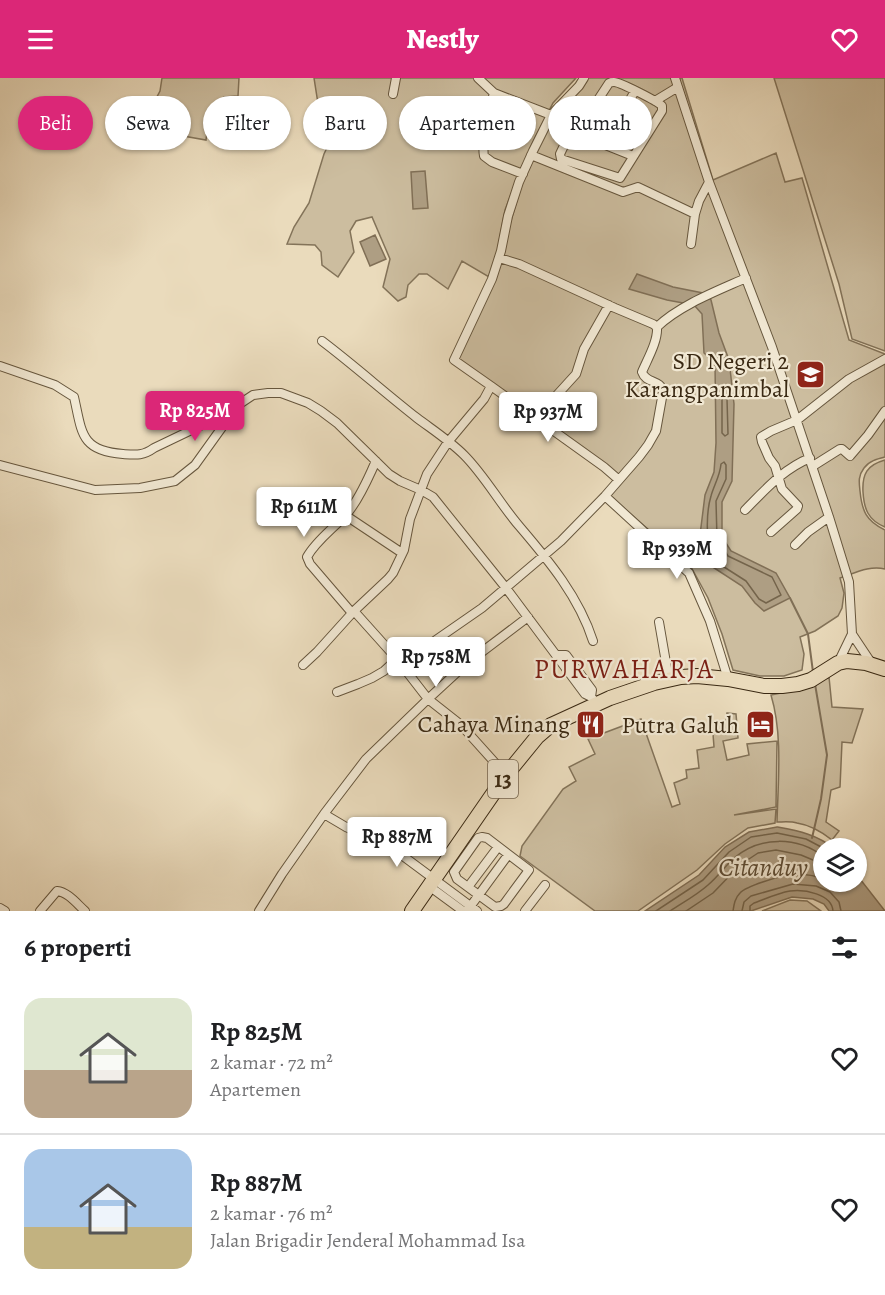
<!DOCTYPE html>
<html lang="id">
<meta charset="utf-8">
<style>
body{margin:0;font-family:Alegreya,serif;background:#f2f2f2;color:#202124;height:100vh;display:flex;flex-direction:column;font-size:22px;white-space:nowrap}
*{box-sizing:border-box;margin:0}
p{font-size:20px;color:#757577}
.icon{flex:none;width:33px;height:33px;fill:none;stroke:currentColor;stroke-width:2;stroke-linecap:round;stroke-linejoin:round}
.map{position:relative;height:833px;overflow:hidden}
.drawer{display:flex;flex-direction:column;background:#fff;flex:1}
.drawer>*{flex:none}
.guide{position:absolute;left:18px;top:18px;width:849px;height:54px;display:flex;gap:12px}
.controls{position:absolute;left:813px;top:760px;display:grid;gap:12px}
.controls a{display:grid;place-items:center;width:54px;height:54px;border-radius:50%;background:#fff;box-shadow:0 2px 4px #0004;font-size:30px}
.price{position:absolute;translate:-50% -51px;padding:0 14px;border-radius:6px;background:#fff;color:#222;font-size:20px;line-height:39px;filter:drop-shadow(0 2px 3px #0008)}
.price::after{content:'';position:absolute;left:50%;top:36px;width:18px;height:14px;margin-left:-9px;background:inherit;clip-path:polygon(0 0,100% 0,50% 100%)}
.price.current{background:#db2777;color:#fff}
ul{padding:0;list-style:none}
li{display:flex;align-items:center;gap:18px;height:150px;padding:0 24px}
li+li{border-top:2px solid #e0e0e0}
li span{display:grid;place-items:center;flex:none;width:168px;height:120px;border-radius:18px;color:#555}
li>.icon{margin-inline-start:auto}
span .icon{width:72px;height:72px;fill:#fffc;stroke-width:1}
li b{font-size:26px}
h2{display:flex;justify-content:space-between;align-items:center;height:72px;padding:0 24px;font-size:26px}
.chip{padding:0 21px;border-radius:27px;background:#fff;box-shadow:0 2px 4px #0004;font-size:21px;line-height:54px}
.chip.current{background:#db2777;color:#fff}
header{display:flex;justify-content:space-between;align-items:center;height:78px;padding:0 24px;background:#db2777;color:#fff;font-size:27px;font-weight:800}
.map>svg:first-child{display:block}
</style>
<header><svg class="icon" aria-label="menu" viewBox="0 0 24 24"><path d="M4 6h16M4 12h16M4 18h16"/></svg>Nestly<svg class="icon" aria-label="heart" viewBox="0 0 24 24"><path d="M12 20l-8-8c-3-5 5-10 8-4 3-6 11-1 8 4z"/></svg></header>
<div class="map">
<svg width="885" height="833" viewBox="0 0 885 833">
<rect width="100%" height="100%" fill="#eadbbc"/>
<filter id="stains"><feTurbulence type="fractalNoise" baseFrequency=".00333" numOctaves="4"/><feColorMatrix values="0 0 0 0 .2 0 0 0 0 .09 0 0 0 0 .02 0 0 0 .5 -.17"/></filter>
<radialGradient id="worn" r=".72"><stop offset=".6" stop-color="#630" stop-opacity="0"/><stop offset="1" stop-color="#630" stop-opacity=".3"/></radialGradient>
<path fill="#ccbd9f" stroke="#837359" stroke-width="1.5" d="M 162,0 L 239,0 L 238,18 L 224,19 L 223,36 L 209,38 L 206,62 L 172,56 L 142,47 L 160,13 Z
M 314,0 L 576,0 L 553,25 L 536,58 L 513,111 L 505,132 L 496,180 L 489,199 L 462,183 L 448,211 L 427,196 L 419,196 L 408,207 L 406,219 L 398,223 L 383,209 L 390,181 L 372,139 L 356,143 L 350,153 L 354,174 L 338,199 L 322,187 L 321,174 L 315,167 L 287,166 L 294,149 L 309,125 L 324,76 L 333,57 L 315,51 L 319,32 Z
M 588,0 L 682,0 L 713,102 L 776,75 L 785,104 L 802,100 L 849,262 L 885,276 L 885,379 C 877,381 869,383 864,390 C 858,398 859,404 860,413 C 862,433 866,443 885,452 L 885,491 C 870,487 855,495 840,500 L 844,515 L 842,530 L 838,538 L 815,553 L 800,559 L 804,576 L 802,592 L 784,598 L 760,598 L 733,592 L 722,556 L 708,520 L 691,489 L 609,417 L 623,403 L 457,281 L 505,163 L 521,109 L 547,50 L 557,35 Z
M 774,0 L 885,0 L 885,273 L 852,261 L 839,206 Z
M 885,382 L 885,449 C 868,442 864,431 863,414 C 862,396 867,387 885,382 Z
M 829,599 L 832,629 L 863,631 L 852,665 L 842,664 L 840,709 L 831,712 L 826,744 L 839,753 L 832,762 C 822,754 810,747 797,745 C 791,743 783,744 777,744 C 778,703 783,657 771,617 L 796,612 Z
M 727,635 L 736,636 L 738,660 L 723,663 L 727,682 L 749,677 L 747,666 L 777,663 L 776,729 L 734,737 L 776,731 L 775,745 L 748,750 L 725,766 L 697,792 L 638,833 L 595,833 L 520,778 L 522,768 L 563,711 L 576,703 L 569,689 L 595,676 L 588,661 L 641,641 L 672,729 L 680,726 L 674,705 L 687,700 L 686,692 L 699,690 L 697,672 L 714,669 L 712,643 L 726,643 Z
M 790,822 L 807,823 L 821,833 L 762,833 Z"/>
<path fill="#ae9e83" stroke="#806f56" stroke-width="1.5" d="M 425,93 L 428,130 L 413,131 L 411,94 Z
M 375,157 L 386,181 L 370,188 L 360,164 Z
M 637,196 L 673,209 L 703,215 L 711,222 L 719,255 L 729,282 L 734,326 L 732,403 L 722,424 L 722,459 L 731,473 L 776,495 L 790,520 L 764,533 L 755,525 L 742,508 L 705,484 L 700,457 L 705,417 L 714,394 L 716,365 L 715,285 L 704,275 L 702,236 L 694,227 L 667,222 L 629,211 Z
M 777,749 C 799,753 816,756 835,771 L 824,771 L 824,804 L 856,804 L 857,797 L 885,833 L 829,833 L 824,826 L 813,821 L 792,819 L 751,833 L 645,833 L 699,797 L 725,769 L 749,754 Z"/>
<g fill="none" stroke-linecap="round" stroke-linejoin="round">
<path stroke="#74644b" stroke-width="1.5" d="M 723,320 L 727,321 L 728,356 L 725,358 L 722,355 L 722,322 Z
M 724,384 L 726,387 L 726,401 L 716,423 L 717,461 L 728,478 L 772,499 L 781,517 L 766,525 L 759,521 L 746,503 L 710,480 C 707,460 705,438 711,418 C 714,407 720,398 721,386 Z
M 656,833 L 703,802 L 729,774 L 751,759 L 777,755 L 806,761 L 825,771
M 670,833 C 682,825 697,817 708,807 C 718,799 725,788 734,780 C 760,758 797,758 824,779
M 686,833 L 713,815 L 740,787 L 758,775 L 776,772 L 801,777 L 813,782 L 824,790
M 733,833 C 734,826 735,820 740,815 C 746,808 780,798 790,797 C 800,796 814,797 824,801
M 742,833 L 744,824 L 751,818 L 793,806 L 816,808 L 830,814 L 839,824 L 841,833
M 750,833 L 750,828 L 754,825 C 765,821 778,815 790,813 C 804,811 832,816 833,833"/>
<path stroke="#806f56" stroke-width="2" d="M 790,520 L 808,556 L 813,594
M 812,760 L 821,721 L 827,677 L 815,606"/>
<defs>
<path id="minor" d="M 478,0 L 494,15 L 551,37
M 675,0 L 709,104 L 772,269 L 829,439 L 849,504 L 852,556 L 872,586
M 494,15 C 490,31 481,63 484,78 L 492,84 L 523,96
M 393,16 L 396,0
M 655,23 L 678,9
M 577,54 L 609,5 C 611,4 612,4 614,4 C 620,4 659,24 662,28 C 662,29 662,31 662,33 L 620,100 L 561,81 L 560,76 L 570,55 L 573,54 L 633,78
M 604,66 L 635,13
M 531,77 L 623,114 L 638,109 L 695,136
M 691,166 L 695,136 L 699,123 L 709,104
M 499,180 L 519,186 L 615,230 L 653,246 L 657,249
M 657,249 C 680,227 717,213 746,200
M 322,263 C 355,288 385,315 417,340 C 433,352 450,363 464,377 C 485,398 500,426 520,449 C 549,483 579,519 593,563
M 0,288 L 55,307 L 74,319 C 82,354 80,373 123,376 C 136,377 143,378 154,370 L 204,346 L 235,329
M 491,308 L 604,389 L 619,402
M 536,340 L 576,296 L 584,271 L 609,227
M 0,387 L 95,412 L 140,410 L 175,403 L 195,387 L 238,327 L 253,317 L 268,315 L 281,315 L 308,325 L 321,333 L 337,345 L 389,396 L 400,403 L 421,412 L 433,419 L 506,510 L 585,616 L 591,619
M 813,388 L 840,371 L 842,371 L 850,378 L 868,357 L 885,333
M 605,418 L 689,495 L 710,543 L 728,601
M 745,432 C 765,412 783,391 810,380
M 345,437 L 402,475
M 771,454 L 797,431 L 798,428 L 782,411 L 775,388 L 769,380 L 762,364 L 761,359 L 771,353 L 797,342 L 849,301 L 885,281
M 795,467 L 808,454 L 829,439
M 354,533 L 397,581 L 428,621 L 461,647 L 506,697
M 352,535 L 310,486 L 307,479 C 317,461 336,449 349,433 C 361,418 368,400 376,383
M 659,544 L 669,602
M 556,577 L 566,577 L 592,612 L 591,619 L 593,621
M 838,585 L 852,556
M 303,587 L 317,574 L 354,533 L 388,501 L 393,495 L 404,472 L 410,441 L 427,396 L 448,364 L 484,321 L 491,308 L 454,282 L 492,201 L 501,173 L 508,138 L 519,104 L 533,73 L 551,37 L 579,8 L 584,0
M 337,614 L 358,606 L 372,600 L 384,593 L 397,581 L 433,564 L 482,530 L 561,463 L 605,418 L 639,379 L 648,367 L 656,353 L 663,314 C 661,301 646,306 642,294 C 648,280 658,263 657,249
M 324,736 L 346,749 L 370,760 L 403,778 L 477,833
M 482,759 L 487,760 L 529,792 L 504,826 L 501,828 L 495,829 L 457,801 L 454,794 L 478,760 Z
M 429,808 L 463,833
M 468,809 L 498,769
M 0,830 L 5,833
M 40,833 L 57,813 C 68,814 77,826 85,833
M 259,833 L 282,796 L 324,736 L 366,681 L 428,621 L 466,586 L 528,539
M 467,833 L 508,777
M 525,833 L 545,807"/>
<path id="trunk" d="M 412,833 L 506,697 L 537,659 L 551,647 L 610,620 L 654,605 L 681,599 L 697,598 L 728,601 L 764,608 L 782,608 L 798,606 L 811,602 L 838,585 L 847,583 L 866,585 L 885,591"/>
</defs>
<use href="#minor" stroke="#66563d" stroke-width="10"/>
<use href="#trunk" stroke="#3a2913" stroke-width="16"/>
<use href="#minor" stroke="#f1e8d3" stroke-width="8"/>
<use href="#trunk" stroke="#eadbbc" stroke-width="14"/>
</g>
<defs>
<symbol id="school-square" viewBox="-11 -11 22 22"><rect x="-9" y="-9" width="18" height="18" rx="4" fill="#8f2418" stroke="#f1e8d3"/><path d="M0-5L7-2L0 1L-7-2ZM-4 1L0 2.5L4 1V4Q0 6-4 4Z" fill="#fff"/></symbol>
<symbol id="restaurant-square" viewBox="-11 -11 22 22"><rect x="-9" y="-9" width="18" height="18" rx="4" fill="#8f2418" stroke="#f1e8d3"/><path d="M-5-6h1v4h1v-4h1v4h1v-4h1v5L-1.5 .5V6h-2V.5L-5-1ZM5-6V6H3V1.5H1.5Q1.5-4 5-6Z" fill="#fff"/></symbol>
<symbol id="hotel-square" viewBox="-11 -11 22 22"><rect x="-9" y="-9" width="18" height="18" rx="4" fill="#8f2418" stroke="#f1e8d3"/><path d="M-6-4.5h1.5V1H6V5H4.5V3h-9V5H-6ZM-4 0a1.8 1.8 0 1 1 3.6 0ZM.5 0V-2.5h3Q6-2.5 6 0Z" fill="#fff"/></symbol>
</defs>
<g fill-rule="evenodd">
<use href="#school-square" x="794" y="280" width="33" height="33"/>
<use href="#restaurant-square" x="574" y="630" width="33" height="33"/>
<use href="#hotel-square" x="744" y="630" width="33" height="33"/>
</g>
<g text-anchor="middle" stroke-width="4.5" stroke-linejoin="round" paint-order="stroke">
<rect fill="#f1e8d3" stroke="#71624d" stroke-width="1.5" x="488" y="682" width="30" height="38" rx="4.5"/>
<g font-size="22" font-weight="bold" fill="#3a2913">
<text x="503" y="709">13</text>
</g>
<g font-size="24" fill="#3a2913" stroke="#f1e8d3" text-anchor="end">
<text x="789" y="291">SD Negeri 2<tspan x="789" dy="28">Karangpanimbal</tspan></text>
<text x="570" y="654">Cahaya Minang</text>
<text x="739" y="655">Putra Galuh</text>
</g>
<g font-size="26" font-style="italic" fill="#5d4c35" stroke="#f1e8d3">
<text x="763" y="798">Citanduy</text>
</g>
<g font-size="27" letter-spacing="1.5" fill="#7a1f14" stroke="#f1e8d3">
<text x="624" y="600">PURWAHARJA</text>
</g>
</g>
<rect width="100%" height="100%" filter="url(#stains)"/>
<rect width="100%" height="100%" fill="url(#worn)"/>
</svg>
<div class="controls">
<a><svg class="icon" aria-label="layers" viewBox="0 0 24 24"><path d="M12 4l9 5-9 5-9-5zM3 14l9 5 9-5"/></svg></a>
</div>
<b class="price current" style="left:195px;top:364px">Rp 825M</b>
<b class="price" style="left:548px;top:365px">Rp 937M</b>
<b class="price" style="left:304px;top:460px">Rp 611M</b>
<b class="price" style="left:677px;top:502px">Rp 939M</b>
<b class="price" style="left:436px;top:610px">Rp 758M</b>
<b class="price" style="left:397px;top:790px">Rp 887M</b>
<div class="guide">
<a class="chip current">Beli</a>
<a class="chip">Sewa</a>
<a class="chip">Filter</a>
<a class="chip">Baru</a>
<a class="chip">Apartemen</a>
<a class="chip">Rumah</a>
</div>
</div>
<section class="drawer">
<h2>6 properti<svg class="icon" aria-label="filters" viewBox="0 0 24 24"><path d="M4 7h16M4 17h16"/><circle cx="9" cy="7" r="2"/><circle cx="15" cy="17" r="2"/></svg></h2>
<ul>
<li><span style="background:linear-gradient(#dfe7d0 60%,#b9a48a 0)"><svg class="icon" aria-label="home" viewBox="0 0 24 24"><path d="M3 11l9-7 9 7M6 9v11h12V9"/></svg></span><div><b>Rp 825M</b><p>2 kamar · 72 m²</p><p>Apartemen</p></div><svg class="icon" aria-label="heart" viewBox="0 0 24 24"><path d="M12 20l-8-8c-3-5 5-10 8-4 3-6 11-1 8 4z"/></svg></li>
<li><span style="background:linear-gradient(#a9c7e8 65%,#c2b280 0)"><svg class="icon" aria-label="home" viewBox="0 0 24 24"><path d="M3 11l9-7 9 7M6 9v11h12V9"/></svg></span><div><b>Rp 887M</b><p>2 kamar · 76 m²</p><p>Jalan Brigadir Jenderal Mohammad Isa</p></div><svg class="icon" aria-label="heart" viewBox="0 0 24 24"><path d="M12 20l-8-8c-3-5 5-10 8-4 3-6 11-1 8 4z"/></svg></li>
</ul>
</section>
